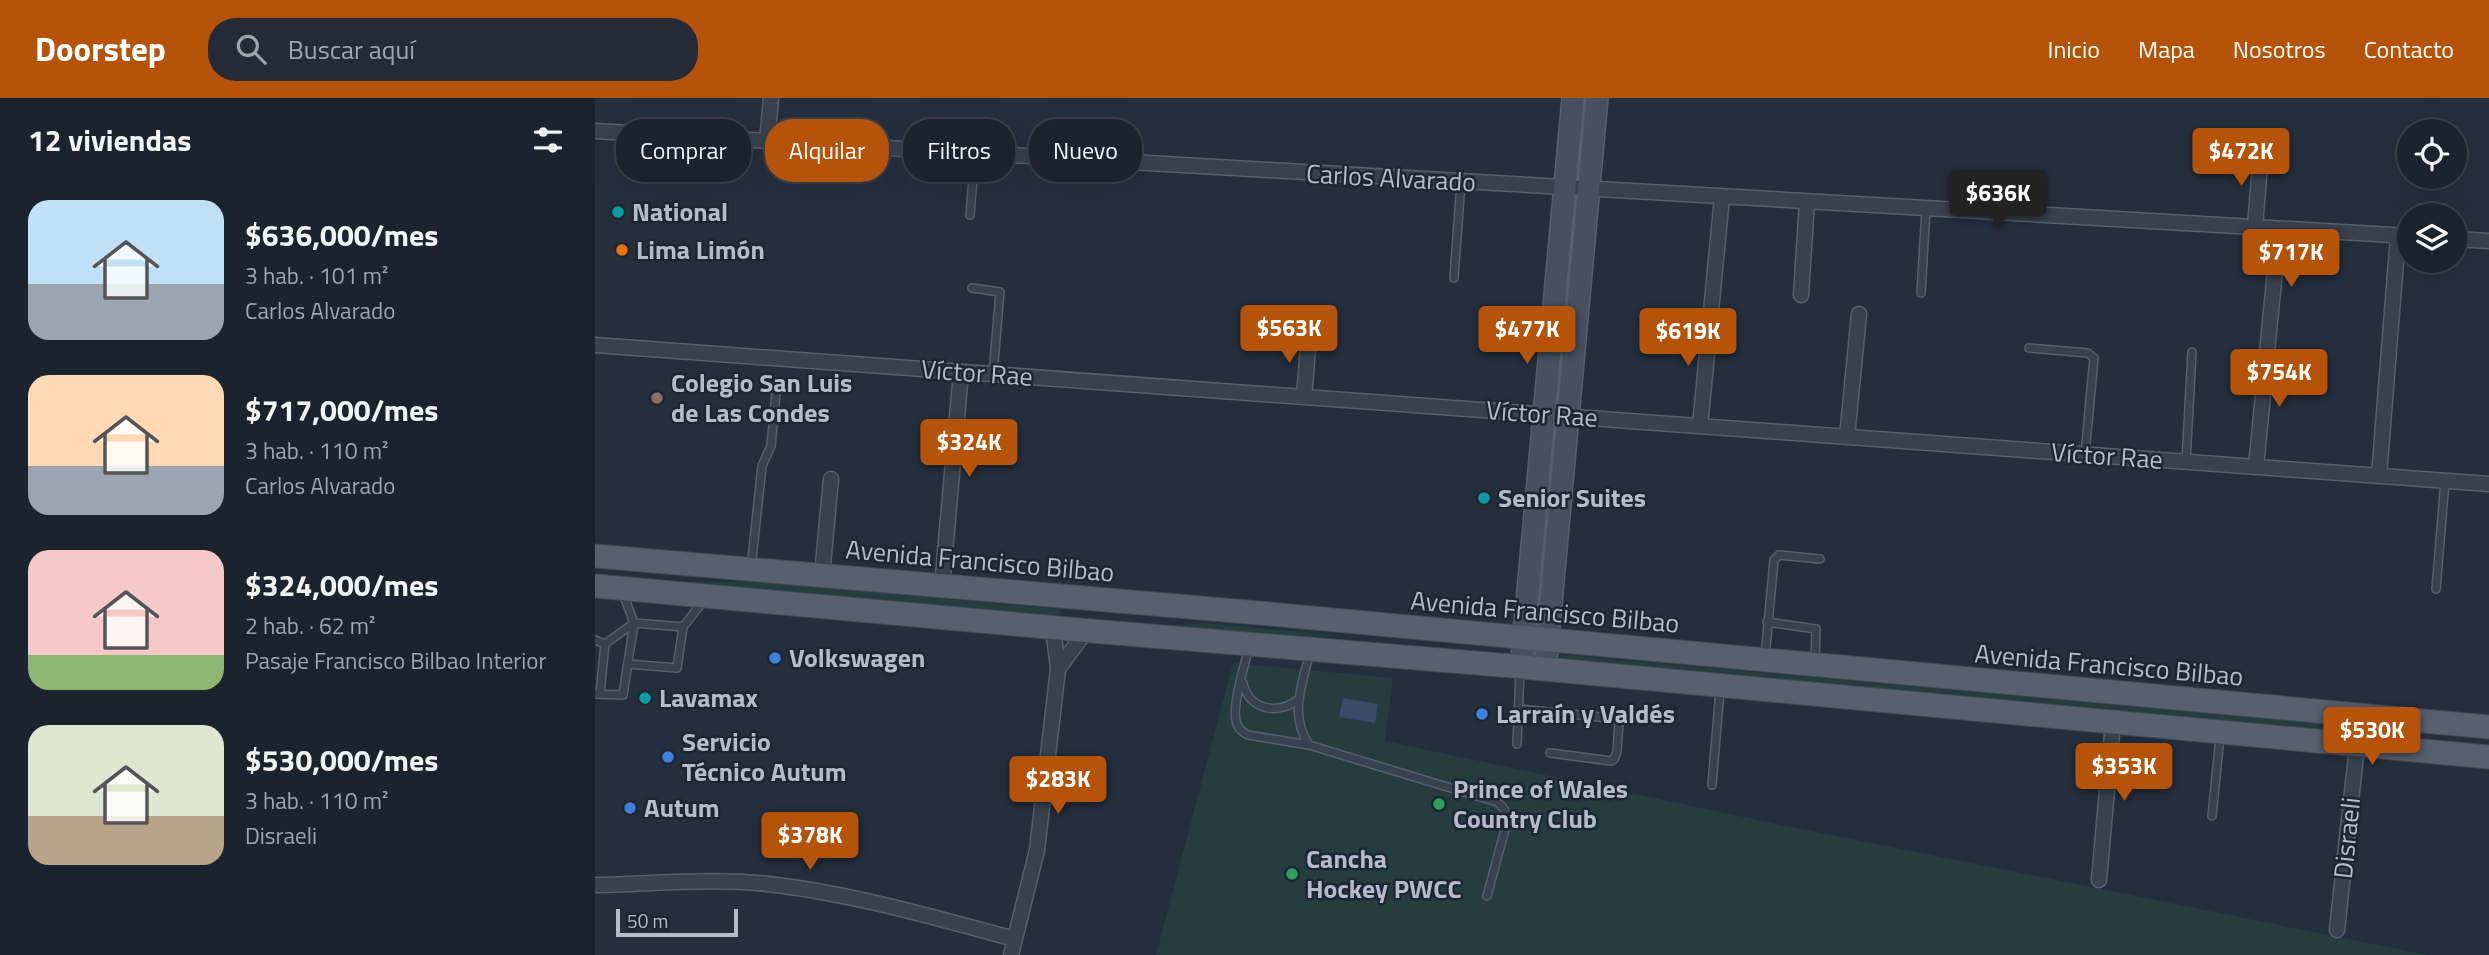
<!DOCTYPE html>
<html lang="es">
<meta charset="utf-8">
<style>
body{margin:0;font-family:"Titillium Web",sans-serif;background:#242b36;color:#f1f3f6;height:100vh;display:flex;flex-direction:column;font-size:26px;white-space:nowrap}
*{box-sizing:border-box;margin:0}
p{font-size:23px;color:#a0a4aa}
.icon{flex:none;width:38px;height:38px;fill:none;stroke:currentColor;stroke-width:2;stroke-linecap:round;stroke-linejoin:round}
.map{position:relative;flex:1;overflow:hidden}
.sheet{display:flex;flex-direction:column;background:#1b232e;width:595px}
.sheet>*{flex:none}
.banner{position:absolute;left:21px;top:21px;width:665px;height:63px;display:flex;gap:14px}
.tools{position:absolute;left:1802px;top:21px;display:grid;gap:14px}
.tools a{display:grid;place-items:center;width:70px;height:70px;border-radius:50%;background:#1b232e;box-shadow:0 7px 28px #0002,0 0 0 2px #39404a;font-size:35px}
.scale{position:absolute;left:21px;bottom:18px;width:122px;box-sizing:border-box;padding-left:7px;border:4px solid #b4bcc9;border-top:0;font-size:19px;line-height:24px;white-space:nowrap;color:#b4bcc9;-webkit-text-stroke:5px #1d2633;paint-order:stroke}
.price{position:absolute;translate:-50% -60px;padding:0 16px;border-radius:7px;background:#b45309;color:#fff;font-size:23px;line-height:46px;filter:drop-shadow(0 2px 4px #0008)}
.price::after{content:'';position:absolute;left:50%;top:42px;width:21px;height:16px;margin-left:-10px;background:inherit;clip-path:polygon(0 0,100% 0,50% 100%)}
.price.active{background:#222;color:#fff}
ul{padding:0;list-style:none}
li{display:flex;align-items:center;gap:21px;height:175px;padding:0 28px}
li span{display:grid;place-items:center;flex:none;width:196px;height:140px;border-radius:21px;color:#555}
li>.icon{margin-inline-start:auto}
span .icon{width:84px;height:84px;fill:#fffc;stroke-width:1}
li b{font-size:30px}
h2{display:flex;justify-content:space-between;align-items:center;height:84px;padding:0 28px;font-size:30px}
.chip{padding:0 24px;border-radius:28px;background:#1b232e;box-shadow:0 7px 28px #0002,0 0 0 2px #39404a;font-size:24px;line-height:63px}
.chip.active{background:#b45309;color:#fff}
header{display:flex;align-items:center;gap:42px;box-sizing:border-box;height:98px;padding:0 35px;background:#b45309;color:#fff}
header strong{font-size:33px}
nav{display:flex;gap:38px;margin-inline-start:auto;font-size:24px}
.search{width:490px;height:63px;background:#242b36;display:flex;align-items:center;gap:18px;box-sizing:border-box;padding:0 24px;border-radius:28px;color:#a0a4aa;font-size:26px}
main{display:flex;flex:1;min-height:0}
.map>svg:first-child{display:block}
</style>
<header>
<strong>Doorstep</strong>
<div class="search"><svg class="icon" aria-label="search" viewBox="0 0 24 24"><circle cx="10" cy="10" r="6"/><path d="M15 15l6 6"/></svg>Buscar aquí</div>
<nav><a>Inicio</a><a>Mapa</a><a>Nosotros</a><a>Contacto</a></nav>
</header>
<main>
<section class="sheet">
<h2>12 viviendas<svg class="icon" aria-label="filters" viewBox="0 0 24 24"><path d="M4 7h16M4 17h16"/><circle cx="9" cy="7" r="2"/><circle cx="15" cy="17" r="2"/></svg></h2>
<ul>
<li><span style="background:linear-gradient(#bfe0f5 60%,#9aa5b1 0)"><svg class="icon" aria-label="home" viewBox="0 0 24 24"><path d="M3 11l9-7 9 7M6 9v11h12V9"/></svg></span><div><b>$636,000/mes</b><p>3 hab. · 101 m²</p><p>Carlos Alvarado</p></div></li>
<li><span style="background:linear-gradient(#ffd9b3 65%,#9aa5b1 0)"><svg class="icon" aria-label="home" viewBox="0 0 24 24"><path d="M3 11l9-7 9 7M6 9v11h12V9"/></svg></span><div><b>$717,000/mes</b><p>3 hab. · 110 m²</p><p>Carlos Alvarado</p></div></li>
<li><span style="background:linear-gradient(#f6c9c9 75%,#8fb573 0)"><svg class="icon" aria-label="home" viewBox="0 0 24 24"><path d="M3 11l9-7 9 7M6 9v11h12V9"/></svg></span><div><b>$324,000/mes</b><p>2 hab. · 62 m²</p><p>Pasaje Francisco Bilbao Interior</p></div></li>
<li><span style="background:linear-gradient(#dfe7d0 65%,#b9a48a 0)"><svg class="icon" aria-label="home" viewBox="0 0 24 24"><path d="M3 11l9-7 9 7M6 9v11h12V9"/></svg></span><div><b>$530,000/mes</b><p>3 hab. · 110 m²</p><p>Disraeli</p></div></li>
</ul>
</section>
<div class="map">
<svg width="1894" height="857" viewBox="0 0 1894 857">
<rect width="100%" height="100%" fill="#242f3e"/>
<path fill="#263c3f" d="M 975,115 L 985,116 L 964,300 L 959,298 Z
M 959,336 L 962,336 L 946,526 L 943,528 L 940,524 L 956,338 Z
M 60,482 L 77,484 L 164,484 L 464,511 L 466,515 L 457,519 L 185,494 L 60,487 Z
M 607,525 L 750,538 L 697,541 L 573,528 Z
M 961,556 L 1839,636 L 1806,639 L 1057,572 L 972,564 L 960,559 Z
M 638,565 L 798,580 L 790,643 L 1177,725 L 1833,857 L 561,857 Z"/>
<path fill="#394c67" d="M 748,600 L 783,606 L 780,625 L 744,619 Z"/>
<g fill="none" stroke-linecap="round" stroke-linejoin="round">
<defs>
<path id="lane" d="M 375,117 L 380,56
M 859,180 L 866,84
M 377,190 L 405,194 L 398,276
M 1326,195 L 1331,111
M 1434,250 L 1493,255 L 1499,260 L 1490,356
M 1591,364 L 1597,254
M 156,470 L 167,368 L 176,348 L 181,295
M 1841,491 L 1850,383
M 1172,524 L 1221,531 L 1220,565
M 0,542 L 10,546
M 654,549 C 650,567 633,616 644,630 C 645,632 651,636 653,637 L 714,647 L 902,704 C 909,709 912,714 912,724 L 892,798
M 1170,559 L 1179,462 L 1184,457 L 1225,461
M 33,566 L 82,570 L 88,529 L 109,502
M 648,585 C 654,613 684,617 704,601
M 5,595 L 10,546 L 39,525 L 88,529
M 0,596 L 28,597 L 39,525 L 28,495
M 924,611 L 1015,620 L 1024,624 L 1022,654 L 1019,661 L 1016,663 L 955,655
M 922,646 L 925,573
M 714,647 C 694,618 707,586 715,554
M 1117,687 L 1125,592
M 1617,718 L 1625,639"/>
<path id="street" d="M 0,33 L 1815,138
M 172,44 L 176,0
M 1660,129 L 1666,53
M 1860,141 L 1894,143
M 1206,197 L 1212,104
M 0,247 L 1894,386
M 709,299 L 714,238
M 1105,328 L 1127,99
M 1252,339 L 1264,216
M 1661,369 L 1684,131
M 1784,378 L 1803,138
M 227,477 L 236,381
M 347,488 L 366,274
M 463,571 L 486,540 L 496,533
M 1504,782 L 1518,625
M 0,787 C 60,786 122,779 181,787 C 263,797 341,820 420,841
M 1742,832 L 1762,648
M 416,857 L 442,752 L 463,571 L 458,530"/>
<path id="secondary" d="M 926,569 L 978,0
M 950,571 L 1002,0"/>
<path id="primary" d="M 0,458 L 664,515 L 1894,629
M 0,488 L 496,533 L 917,568 L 1894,659"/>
</defs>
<use href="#lane" stroke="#565f6c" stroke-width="10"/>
<use href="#street" stroke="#565f6c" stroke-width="17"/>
<use href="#secondary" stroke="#565f6c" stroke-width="24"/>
<use href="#primary" stroke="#414a57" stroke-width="25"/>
<use href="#lane" stroke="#38414e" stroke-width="7"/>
<use href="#street" stroke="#38414e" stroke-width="14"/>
<use href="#secondary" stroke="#465061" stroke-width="21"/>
<use href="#primary" stroke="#56606e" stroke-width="23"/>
</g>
<g fill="#0f9aa8" stroke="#1d2633" stroke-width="2.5">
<circle cx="23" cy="114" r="7"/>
<circle cx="889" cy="400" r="7"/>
<circle cx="50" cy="600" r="7"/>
</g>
<circle fill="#e8710a" stroke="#1d2633" stroke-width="2.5" cx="27" cy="152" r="7"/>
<circle fill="#8d6e63" stroke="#1d2633" stroke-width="2.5" cx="62" cy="300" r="7"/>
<g fill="#3f7fe0" stroke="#1d2633" stroke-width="2.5">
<circle cx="180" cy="560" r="7"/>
<circle cx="887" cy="616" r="7"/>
<circle cx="73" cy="659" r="7"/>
<circle cx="35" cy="710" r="7"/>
</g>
<g fill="#2e9e5b" stroke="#1d2633" stroke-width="2.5">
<circle cx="844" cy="706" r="7"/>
<circle cx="697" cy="776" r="7"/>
</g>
<g text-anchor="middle" stroke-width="5" stroke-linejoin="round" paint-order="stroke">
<g font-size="26" fill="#b4bcc9" stroke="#1d2633">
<text transform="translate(796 80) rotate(3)" y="9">Carlos Alvarado</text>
<text transform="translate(382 275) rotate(4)" y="9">Víctor Rae</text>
<text transform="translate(947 316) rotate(4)" y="9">Víctor Rae</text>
<text transform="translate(1512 358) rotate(4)" y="9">Víctor Rae</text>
<text transform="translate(385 463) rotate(5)" y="9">Avenida Francisco Bilbao</text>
<text transform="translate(950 514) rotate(5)" y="9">Avenida Francisco Bilbao</text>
<text transform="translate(1514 567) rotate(5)" y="9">Avenida Francisco Bilbao</text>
<text transform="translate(1752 740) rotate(-84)" y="9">Disraeli</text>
</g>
<g font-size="26" font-weight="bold" fill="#b4bcc9" stroke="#1d2633" text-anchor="start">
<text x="37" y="123">National</text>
<text x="41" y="161">Lima Limón</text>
<text x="76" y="294">Colegio San Luis<tspan x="76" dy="30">de Las Condes</tspan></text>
<text x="903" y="409">Senior Suites</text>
<text x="194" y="569">Volkswagen</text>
<text x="64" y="609">Lavamax</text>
<text x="901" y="625">Larraín y Valdés</text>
<text x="87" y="653">Servicio<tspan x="87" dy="30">Técnico Autum</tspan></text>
<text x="858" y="700">Prince of Wales<tspan x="858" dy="30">Country Club</tspan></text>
<text x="49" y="719">Autum</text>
<text x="711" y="770">Cancha<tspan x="711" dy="30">Hockey PWCC</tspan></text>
</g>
</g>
</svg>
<div class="tools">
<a><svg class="icon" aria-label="locate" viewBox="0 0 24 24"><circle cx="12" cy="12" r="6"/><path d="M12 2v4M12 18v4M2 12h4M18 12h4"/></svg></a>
<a><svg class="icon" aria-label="layers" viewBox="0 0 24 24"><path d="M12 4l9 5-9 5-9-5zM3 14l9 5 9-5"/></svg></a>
</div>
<div class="scale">50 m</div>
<b class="price" style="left:1646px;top:90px">$472K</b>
<b class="price active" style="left:1403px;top:132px">$636K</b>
<b class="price" style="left:1696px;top:191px">$717K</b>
<b class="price" style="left:694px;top:267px">$563K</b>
<b class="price" style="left:932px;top:268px">$477K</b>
<b class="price" style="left:1093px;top:270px">$619K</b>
<b class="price" style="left:1684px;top:311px">$754K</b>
<b class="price" style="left:374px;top:381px">$324K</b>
<b class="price" style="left:1777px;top:669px">$530K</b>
<b class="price" style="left:1529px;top:705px">$353K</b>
<b class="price" style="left:463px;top:718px">$283K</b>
<b class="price" style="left:215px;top:774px">$378K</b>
<div class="banner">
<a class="chip">Comprar</a>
<a class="chip active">Alquilar</a>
<a class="chip">Filtros</a>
<a class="chip">Nuevo</a>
</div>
</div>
</main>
